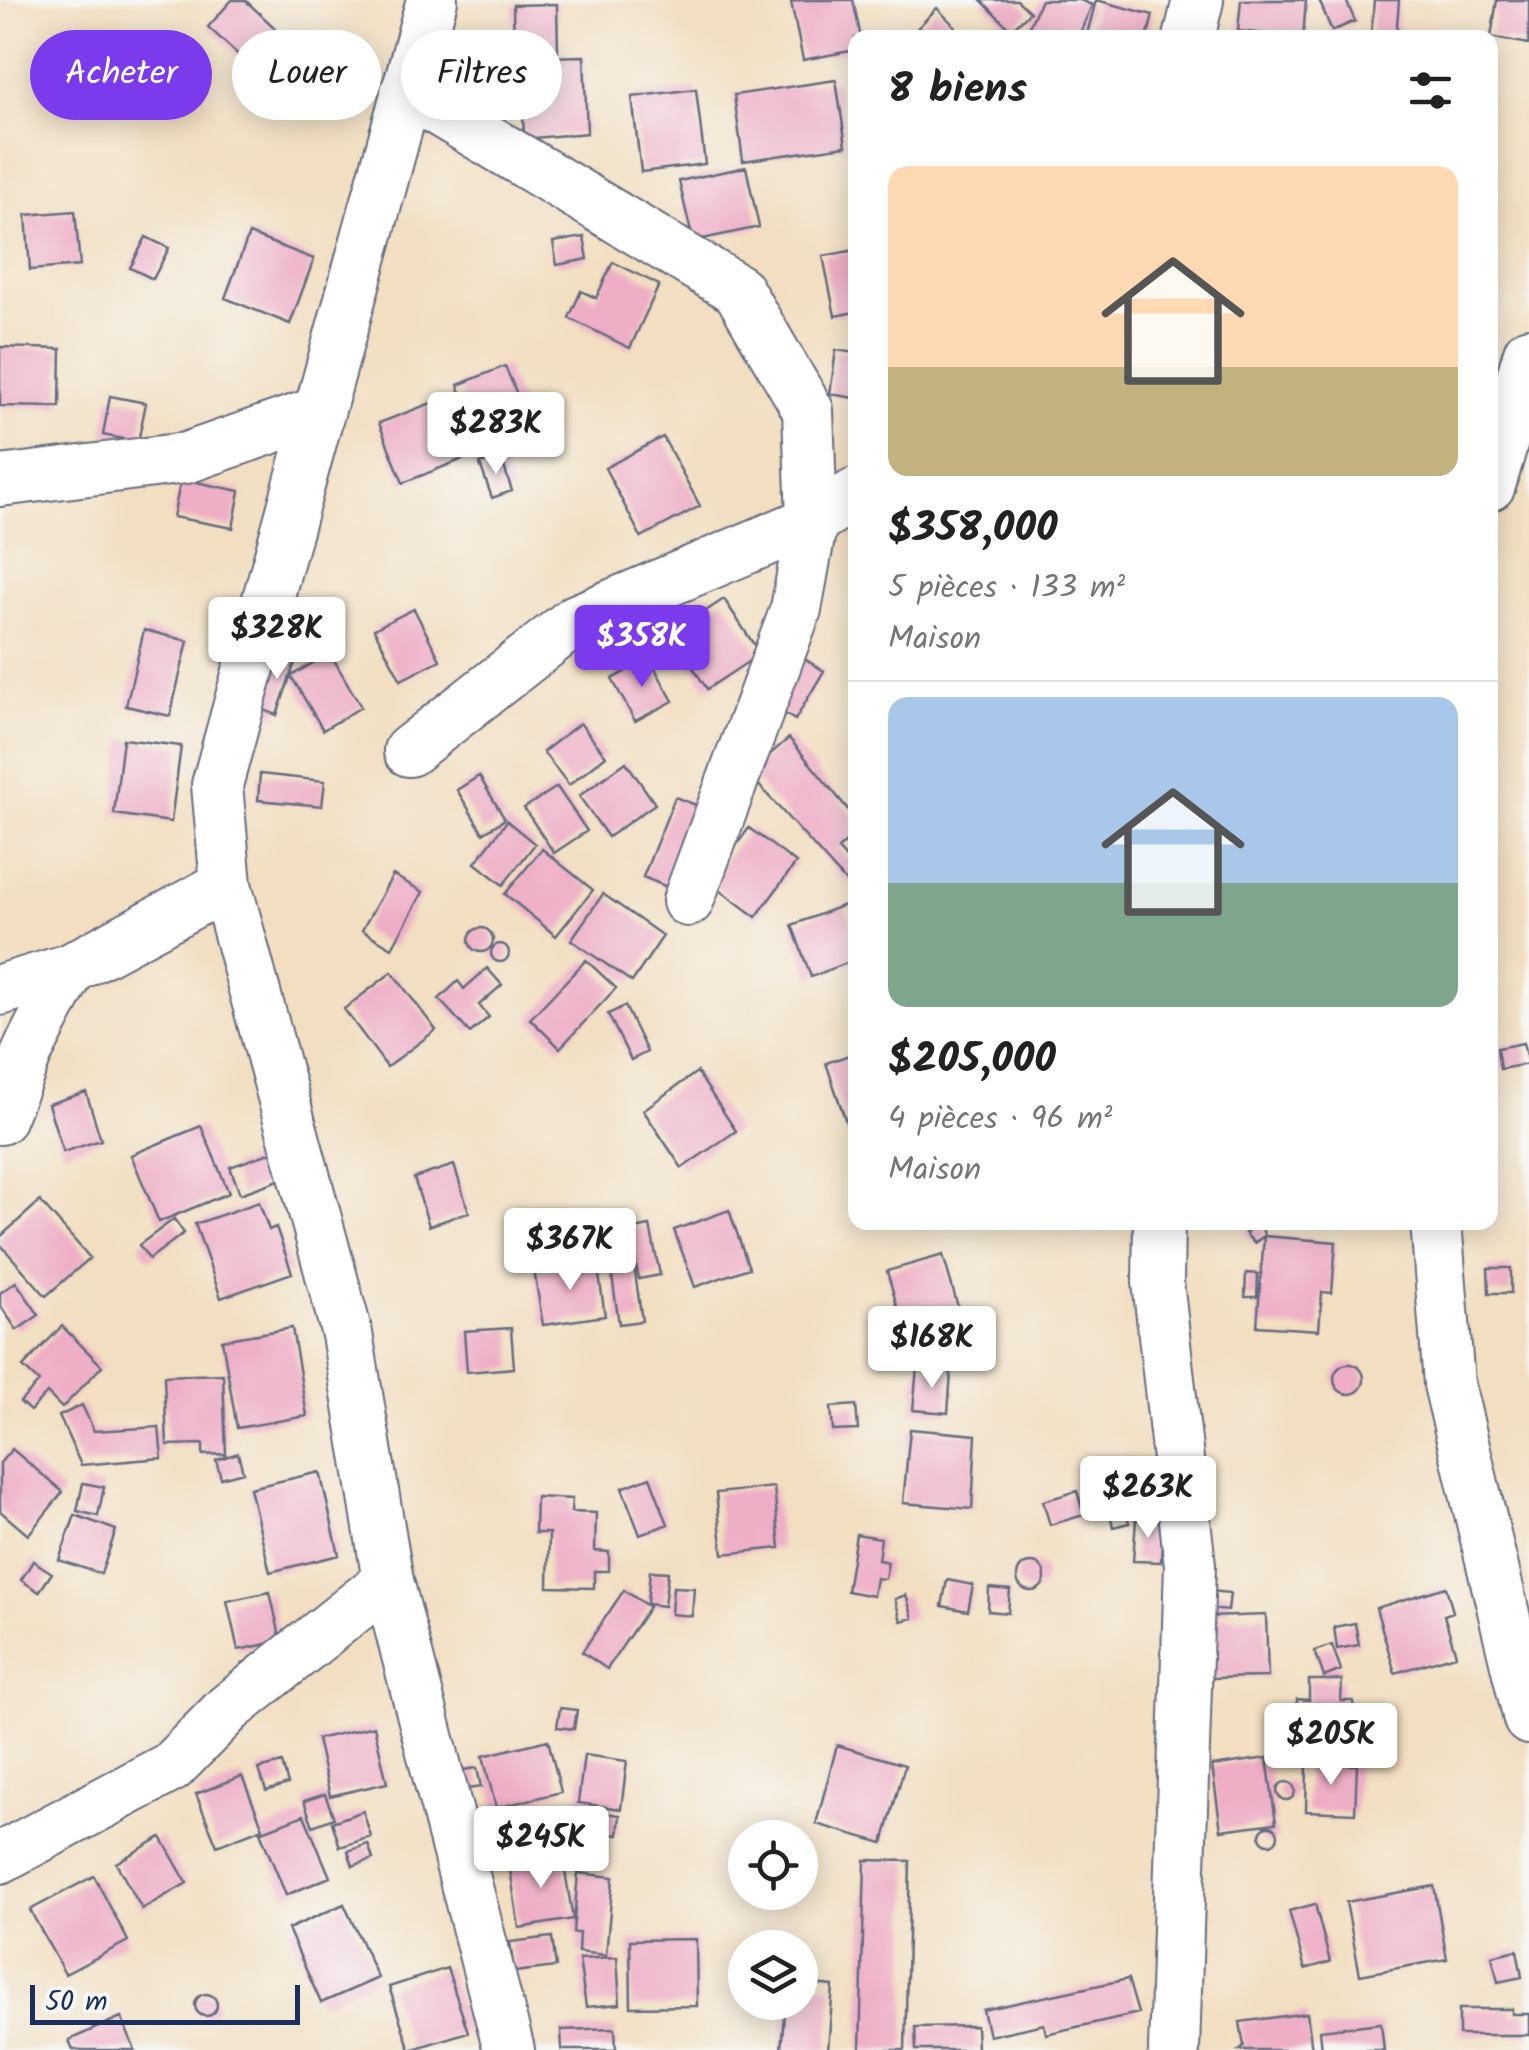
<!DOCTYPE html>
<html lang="fr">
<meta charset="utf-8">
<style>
body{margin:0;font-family:Kalam,sans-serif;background:#f6f6f6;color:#222;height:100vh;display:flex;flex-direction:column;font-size:38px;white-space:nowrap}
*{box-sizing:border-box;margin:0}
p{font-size:32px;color:#767676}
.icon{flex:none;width:55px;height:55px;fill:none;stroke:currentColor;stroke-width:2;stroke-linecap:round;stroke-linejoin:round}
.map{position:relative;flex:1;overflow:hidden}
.drawer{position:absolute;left:848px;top:30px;width:650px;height:1200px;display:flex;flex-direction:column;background:#fff;border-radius:20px;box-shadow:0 5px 25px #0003}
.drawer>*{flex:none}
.top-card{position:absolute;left:30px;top:30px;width:668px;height:90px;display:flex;gap:20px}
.buttons{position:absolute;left:728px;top:1820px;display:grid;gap:20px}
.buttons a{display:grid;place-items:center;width:90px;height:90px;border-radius:50%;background:#fff;box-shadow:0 5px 25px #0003;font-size:50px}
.scale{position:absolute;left:30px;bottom:25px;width:270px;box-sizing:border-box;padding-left:10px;border:5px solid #1b2f5e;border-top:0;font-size:28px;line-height:35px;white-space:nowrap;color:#1b2f5e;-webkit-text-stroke:8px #f6f6f2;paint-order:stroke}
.price{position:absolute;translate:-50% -85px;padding:0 22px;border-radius:10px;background:#fff;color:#222;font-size:32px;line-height:65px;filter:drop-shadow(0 2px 5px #0008)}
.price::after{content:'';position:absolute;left:50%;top:60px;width:30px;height:22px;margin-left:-15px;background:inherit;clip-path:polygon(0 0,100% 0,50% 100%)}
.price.selected{background:#7c3aed;color:#fff}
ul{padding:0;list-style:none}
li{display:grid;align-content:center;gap:20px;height:530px;padding:0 40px}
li+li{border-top:2px solid #e0e0e0}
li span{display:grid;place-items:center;height:310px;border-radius:20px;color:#555}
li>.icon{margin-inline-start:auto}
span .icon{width:180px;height:180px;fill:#fffc;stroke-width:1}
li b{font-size:42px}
h2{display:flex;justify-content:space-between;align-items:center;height:120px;padding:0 40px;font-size:42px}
.tag{padding:0 35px;border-radius:45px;background:#fff;box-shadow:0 5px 25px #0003;font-size:35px;line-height:90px}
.tag.selected{background:#7c3aed;color:#fff}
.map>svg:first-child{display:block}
</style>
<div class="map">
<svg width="1529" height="2050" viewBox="0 0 1529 2050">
<rect width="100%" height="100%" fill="#f6f6f2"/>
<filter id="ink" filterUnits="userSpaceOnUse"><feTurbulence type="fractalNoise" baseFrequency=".01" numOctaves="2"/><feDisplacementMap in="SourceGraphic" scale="20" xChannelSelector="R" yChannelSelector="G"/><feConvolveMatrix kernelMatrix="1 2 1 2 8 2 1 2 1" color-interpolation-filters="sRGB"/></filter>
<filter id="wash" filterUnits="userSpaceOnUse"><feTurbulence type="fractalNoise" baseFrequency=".0048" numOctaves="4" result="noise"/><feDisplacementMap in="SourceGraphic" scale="40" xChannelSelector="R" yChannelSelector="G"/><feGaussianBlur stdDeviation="2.25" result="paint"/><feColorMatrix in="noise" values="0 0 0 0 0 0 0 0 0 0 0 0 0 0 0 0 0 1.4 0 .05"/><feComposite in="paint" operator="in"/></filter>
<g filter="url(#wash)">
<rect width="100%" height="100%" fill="#f2dec0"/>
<g id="blocks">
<path fill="#eeaec6" d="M 232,0 L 245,0 L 275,28 L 245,61 L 208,27 Z
M 801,0 L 853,0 L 861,38 L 855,38 L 855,50 L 803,60 L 791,2 Z
M 981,0 L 1017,0 L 1030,12 L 1011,30 Z
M 1041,0 L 1080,0 L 1092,5 L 1078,38 L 1024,38 Z
M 1096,0 L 1153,15 L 1147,38 L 1086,38 Z
M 1241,0 L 1306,0 L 1303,38 L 1238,31 Z
M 1319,0 L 1346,0 L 1355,21 L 1332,31 Z
M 1374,0 L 1399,0 L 1396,38 L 1371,38 Z
M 1497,0 L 1529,0 L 1529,44 L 1491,37 Z
M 557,4 L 558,52 L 514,53 L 513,5 Z
M 937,8 L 966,38 L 908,38 Z
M 584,56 L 587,133 L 524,139 L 522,87 L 508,88 L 507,58 Z
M 836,80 L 846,146 L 743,161 L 734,95 Z
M 696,89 L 705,164 L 641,172 L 632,97 Z
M 746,167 L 759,227 L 693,241 L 679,181 Z
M 75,211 L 80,266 L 30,270 L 26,215 Z
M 249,234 L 314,259 L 290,324 L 225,298 Z
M 146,237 L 169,248 L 153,279 L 130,268 Z
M 584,237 L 588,259 L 557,265 L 553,242 Z
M 855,250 L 855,312 L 835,316 L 823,256 Z
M 613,262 L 659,285 L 630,348 L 569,318 L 581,291 L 596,298 Z
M 0,347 L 61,349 L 60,407 L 0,406 Z
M 836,350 L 855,353 L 855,398 L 830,394 Z
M 505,366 L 531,427 L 483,447 L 458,385 Z
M 110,396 L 146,403 L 138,442 L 103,435 Z
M 439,400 L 463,459 L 403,483 L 379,423 Z
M 663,437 L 700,506 L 641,537 L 605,468 Z
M 501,457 L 512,491 L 492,498 L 480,464 Z
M 181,479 L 240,491 L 233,528 L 173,517 Z
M 724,599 L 760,654 L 707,689 L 671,634 Z
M 414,609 L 440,660 L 401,680 L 374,629 Z
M 144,630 L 188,641 L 170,716 L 126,706 Z
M 277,649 L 297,656 L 277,715 L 256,707 Z
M 330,653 L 361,707 L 323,730 L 291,676 Z
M 649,658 L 673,701 L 635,721 L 612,679 Z
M 803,658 L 824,671 L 795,720 L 774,707 Z
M 580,723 L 606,756 L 569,785 L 543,752 Z
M 789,738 L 855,818 L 855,834 L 838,849 L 848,860 L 855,857 L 855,878 L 846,882 L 748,773 Z
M 123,739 L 181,746 L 171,822 L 114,814 Z
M 626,762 L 655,804 L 608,837 L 579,796 Z
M 260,774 L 325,781 L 322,806 L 258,800 Z
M 479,776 L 505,819 L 483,833 L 457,790 Z
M 557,787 L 587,831 L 554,853 L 524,808 Z
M 675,797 L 704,808 L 672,889 L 643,877 Z
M 507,821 L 535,844 L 503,885 L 475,863 Z
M 749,828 L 796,863 L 756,917 L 709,882 Z
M 542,849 L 593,890 L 556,936 L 505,894 Z
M 393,875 L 423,892 L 392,948 L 362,930 Z
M 603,894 L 663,936 L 632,982 L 571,940 Z
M 844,905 L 855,933 L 855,960 L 811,977 L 792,925 Z
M469 940a12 12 0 1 1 24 0a12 12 0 1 1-24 0Z
M491 953a9 9 0 1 1 18 0a9 9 0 1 1-18 0Z
M 586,960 L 616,988 L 560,1048 L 530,1019 Z
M 487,968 L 502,985 L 479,1005 L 489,1017 L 470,1033 L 439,999 L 458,981 L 464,989 Z
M 392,972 L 436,1030 L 387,1067 L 344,1009 Z
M 625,1006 L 647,1052 L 631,1060 L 608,1014 Z
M 1523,1043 L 1528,1064 L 1500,1069 L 1497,1048 Z
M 855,1053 L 855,1126 L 848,1128 L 826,1063 Z
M 697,1072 L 736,1131 L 682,1168 L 643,1110 Z
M 86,1092 L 101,1140 L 63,1152 L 48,1104 Z
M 201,1126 L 229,1193 L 159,1222 L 131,1155 Z
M 286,1147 L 296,1174 L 240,1194 L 230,1167 Z
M 454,1165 L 469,1212 L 429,1226 L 414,1178 Z
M 40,1201 L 90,1258 L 46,1296 L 0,1244 L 0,1237 Z
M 259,1202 L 269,1230 L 276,1227 L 292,1273 L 221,1298 L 195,1224 Z
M 729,1210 L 749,1268 L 695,1287 L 674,1230 Z
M 174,1219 L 184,1233 L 149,1259 L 139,1245 Z
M 1255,1224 L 1262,1227 L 1264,1236 L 1336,1242 L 1332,1293 L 1322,1292 L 1319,1330 L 1257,1326 L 1264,1236 L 1254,1243 L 1245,1233 Z
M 650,1226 L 660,1275 L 639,1279 L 629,1230 Z
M 632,1252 L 642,1321 L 619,1324 L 609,1256 Z
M 943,1255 L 962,1321 L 906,1337 L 887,1271 Z
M 597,1261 L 605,1316 L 543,1325 L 534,1270 Z
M 1488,1268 L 1511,1268 L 1511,1293 L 1489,1293 Z
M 1246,1273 L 1258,1274 L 1257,1297 L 1245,1297 Z
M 16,1282 L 39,1315 L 17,1330 L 0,1305 L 0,1293 Z
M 62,1326 L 102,1366 L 62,1408 L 47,1393 L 30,1411 L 20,1402 L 39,1382 L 23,1367 Z
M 292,1328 L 307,1416 L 237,1428 L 222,1340 Z
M 511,1328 L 514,1368 L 467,1372 L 464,1331 Z
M1334 1379a15 15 0 1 1 30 0a15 15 0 1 1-30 0Z
M 917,1368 L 951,1372 L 948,1413 L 913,1410 Z
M 223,1374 L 226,1454 L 203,1455 L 203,1444 L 167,1445 L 164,1376 Z
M 82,1405 L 94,1431 L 159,1427 L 162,1458 L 81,1465 L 59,1416 Z
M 856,1405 L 858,1430 L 833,1431 L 831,1407 Z
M 910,1429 L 976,1435 L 972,1509 L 903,1503 Z
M 12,1449 L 63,1492 L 28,1535 L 0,1511 L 0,1463 Z
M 238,1453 L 243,1472 L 221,1478 L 216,1460 Z
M 320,1472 L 339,1555 L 270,1572 L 250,1488 Z
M 650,1477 L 668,1524 L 640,1535 L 622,1488 Z
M 83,1483 L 104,1487 L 98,1516 L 77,1511 Z
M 774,1487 L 780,1548 L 723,1554 L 716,1493 Z
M 1077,1491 L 1084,1515 L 1050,1525 L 1043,1501 Z
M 536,1497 L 572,1499 L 571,1512 L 596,1513 L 595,1551 L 609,1552 L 609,1571 L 594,1571 L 594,1588 L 548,1587 L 549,1533 L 535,1533 Z
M 1125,1506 L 1129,1523 L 1113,1527 L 1109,1509 Z
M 75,1515 L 116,1530 L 101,1574 L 59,1560 Z
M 1136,1519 L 1163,1521 L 1161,1562 L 1133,1561 Z
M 856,1534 L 881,1538 L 878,1560 L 888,1562 L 885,1579 L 876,1578 L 873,1596 L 847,1591 Z
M 33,1561 L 52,1573 L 39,1592 L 21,1580 Z
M1017 1577a14 14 0 1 1 28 0a14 14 0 1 1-28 0Z
M 650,1571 L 668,1572 L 664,1606 L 647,1604 Z
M 947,1580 L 973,1585 L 968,1611 L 942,1606 Z
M 673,1587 L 694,1588 L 692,1616 L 671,1614 Z
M 1446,1587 L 1453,1612 L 1444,1615 L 1456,1655 L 1395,1673 L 1376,1608 Z
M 989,1588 L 1010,1590 L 1008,1613 L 988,1611 Z
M 624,1590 L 649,1607 L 607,1669 L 582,1652 Z
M 1210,1591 L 1230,1593 L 1228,1611 L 1209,1609 Z
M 270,1592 L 281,1641 L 238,1650 L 227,1601 Z
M 906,1595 L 913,1618 L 901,1621 L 895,1599 Z
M 1266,1615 L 1268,1677 L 1209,1678 L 1208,1617 Z
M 1355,1623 L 1359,1645 L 1337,1649 L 1334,1627 Z
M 1332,1645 L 1341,1670 L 1324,1677 L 1315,1651 Z
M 1309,1680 L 1342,1680 L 1341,1701 L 1353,1701 L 1356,1753 L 1296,1752 L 1297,1699 L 1309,1700 Z
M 560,1708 L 577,1710 L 574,1729 L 557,1727 Z
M 374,1726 L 387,1783 L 330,1796 L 317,1739 Z
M 548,1740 L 561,1792 L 496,1808 L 483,1756 Z
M 837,1745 L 905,1765 L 883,1843 L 816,1824 Z
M 584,1755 L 627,1761 L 621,1809 L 578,1803 Z
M 1267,1758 L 1276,1823 L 1221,1830 L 1212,1766 Z
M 282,1763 L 288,1784 L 266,1791 L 259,1769 Z
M 1307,1763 L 1357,1765 L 1355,1813 L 1306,1811 Z
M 477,1768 L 481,1787 L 460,1790 L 457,1771 Z
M 242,1776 L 263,1828 L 217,1846 L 196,1794 Z
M1277 1791a9 9 0 1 1 18 0a9 9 0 1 1-18 0Z
M 325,1794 L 334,1818 L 313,1826 L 304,1801 Z
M 547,1808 L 551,1853 L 488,1859 L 486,1845 L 477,1846 L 474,1822 L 509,1819 L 508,1812 Z
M 585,1810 L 620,1815 L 618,1835 L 583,1830 Z
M 363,1811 L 371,1837 L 340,1847 L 332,1822 Z
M 304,1815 L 330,1877 L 286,1895 L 260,1832 Z
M1260 1835a9 9 0 1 1 18 0a9 9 0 1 1-18 0Z
M 161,1837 L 187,1883 L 142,1909 L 116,1863 Z
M 368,1844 L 373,1859 L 353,1866 L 348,1851 Z
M 562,1853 L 573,1919 L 519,1928 L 509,1862 Z
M 865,1860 L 910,1861 L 905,2050 L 860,2050 Z
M 578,1873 L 613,1877 L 606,1955 L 578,1952 L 579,1933 L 573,1933 Z
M 94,1876 L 128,1941 L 65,1974 L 30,1910 Z
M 1434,1886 L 1447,1959 L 1360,1975 L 1346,1902 Z
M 344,1904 L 378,1978 L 321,2003 L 288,1929 Z
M 1315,1904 L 1330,1962 L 1305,1969 L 1289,1911 Z
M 552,1937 L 556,1967 L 514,1972 L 510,1942 Z
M 696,1939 L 697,2006 L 631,2007 L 630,1940 Z
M 1517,1950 L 1522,1977 L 1498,1982 L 1492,1956 Z
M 617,1957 L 620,2004 L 586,2007 L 579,1959 Z
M 447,1968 L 468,2032 L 410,2050 L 389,1987 Z
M 1128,1979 L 1138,2013 L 1046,2034 L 1044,2024 L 989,2036 L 983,2010 Z
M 800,1983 L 833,1986 L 828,2050 L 781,2050 L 785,2002 L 800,2002 Z
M195 2005a11 11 0 1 1 22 0a11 11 0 1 1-22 0Z
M 1459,2009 L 1512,2009 L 1512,2014 L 1529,2014 L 1529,2035 L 1459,2035 Z
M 1307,2013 L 1312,2050 L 1239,2050 L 1244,2046 L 1240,2022 Z
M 121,2017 L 135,2050 L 73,2050 L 69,2040 Z
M 1381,2023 L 1384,2050 L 1322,2050 L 1320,2030 Z
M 976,2026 L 977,2050 L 916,2050 L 915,2027 Z
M 615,2028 L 616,2050 L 562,2050 L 561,2030 Z"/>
</g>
</g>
<g filter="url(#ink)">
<use href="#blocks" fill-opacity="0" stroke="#666c80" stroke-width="2.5"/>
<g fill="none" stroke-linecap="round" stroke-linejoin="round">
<defs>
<path id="minor" d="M 432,0 L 217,785 L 226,885 L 347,1334 L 388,1581 L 509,2050
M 1189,38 L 1198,0
M 406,91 L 738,290 L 808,410 L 812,521 L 796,609 L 688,901
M 0,481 L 186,458 L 318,412
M 1490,485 L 1529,353
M 409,751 L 576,620 L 812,521 L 855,494
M 0,990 L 70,969 L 226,885
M 0,1119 L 29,1048 L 70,969
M 1159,1222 L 1158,1282 L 1190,1565 L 1174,2050
M 1436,1222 L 1449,1384 L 1529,1719
M 0,1858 L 171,1767 L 229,1708 L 388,1581"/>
</defs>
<use href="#minor" stroke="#666c80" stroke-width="54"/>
<use href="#minor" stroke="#fff" stroke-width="50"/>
</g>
</g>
</svg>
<div class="buttons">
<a><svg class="icon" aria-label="locate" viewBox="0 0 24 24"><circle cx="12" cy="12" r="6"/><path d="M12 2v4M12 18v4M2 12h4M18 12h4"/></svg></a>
<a><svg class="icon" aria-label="layers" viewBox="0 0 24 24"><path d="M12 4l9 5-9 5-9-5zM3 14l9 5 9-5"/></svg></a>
</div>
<div class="scale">50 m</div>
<b class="price" style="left:496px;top:477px">$283K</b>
<b class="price" style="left:277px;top:682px">$328K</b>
<b class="price selected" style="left:642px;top:690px">$358K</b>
<b class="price" style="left:570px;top:1293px">$367K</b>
<b class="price" style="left:932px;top:1391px">$168K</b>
<b class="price" style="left:1148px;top:1541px">$263K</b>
<b class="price" style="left:1331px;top:1788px">$205K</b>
<b class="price" style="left:541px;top:1891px">$245K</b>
<div class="top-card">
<a class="tag selected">Acheter</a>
<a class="tag">Louer</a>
<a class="tag">Filtres</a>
</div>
<section class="drawer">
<h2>8 biens<svg class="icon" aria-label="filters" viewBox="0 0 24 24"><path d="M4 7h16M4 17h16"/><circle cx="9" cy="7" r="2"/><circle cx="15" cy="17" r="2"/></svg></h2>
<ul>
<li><span style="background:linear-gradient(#ffd9b3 65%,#c2b280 0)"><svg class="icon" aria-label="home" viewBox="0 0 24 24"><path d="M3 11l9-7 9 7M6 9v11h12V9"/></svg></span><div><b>$358,000</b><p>5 pièces · 133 m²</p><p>Maison</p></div></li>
<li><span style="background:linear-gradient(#a9c7e8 60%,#7fa58c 0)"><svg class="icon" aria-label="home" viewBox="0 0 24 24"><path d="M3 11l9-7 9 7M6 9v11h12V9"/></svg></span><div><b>$205,000</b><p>4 pièces · 96 m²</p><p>Maison</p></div></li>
</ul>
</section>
</div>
